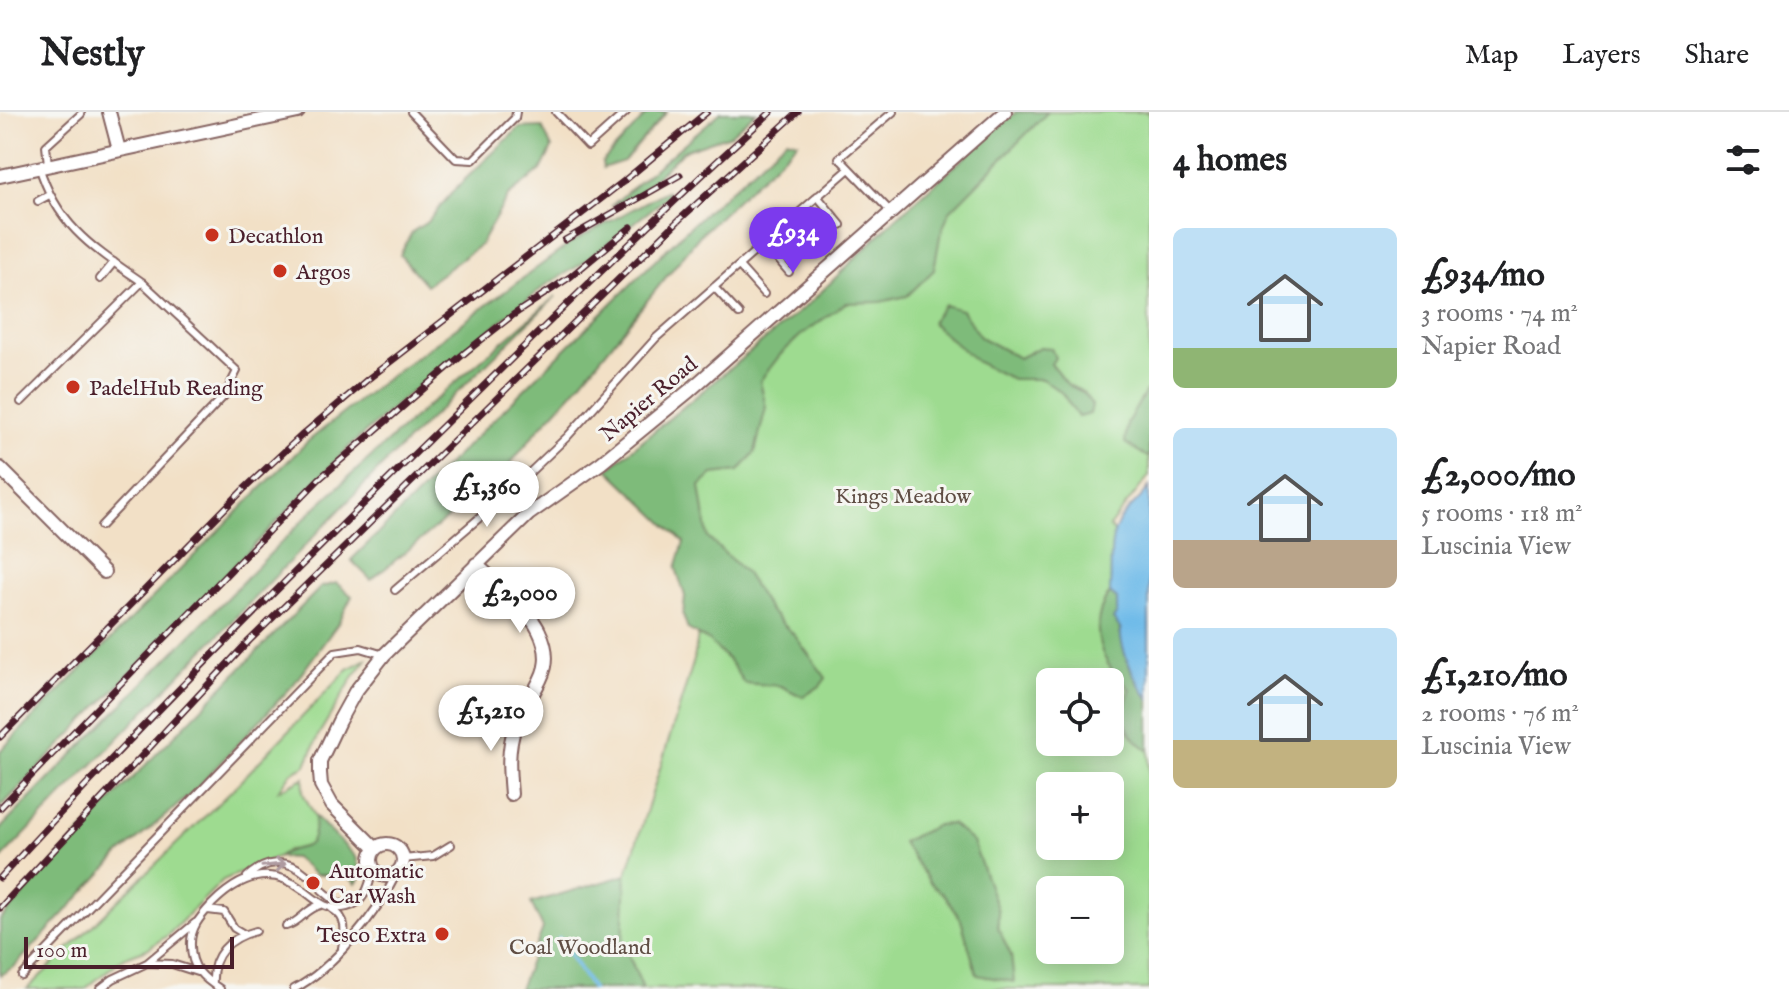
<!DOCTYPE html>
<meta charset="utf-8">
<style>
body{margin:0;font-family:"IM FELL English",serif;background:#f6f6f6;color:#202124;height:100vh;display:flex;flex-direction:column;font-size:30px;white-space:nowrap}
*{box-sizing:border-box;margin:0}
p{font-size:26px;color:#757577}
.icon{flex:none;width:44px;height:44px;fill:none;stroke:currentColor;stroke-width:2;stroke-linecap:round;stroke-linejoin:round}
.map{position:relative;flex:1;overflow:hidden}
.sheet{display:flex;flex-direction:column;background:#fff;width:640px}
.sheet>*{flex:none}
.controls{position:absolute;left:1036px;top:556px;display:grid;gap:16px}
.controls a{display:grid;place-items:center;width:88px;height:88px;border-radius:12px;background:#fff;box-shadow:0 4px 20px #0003;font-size:40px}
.scale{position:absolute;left:24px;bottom:20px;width:210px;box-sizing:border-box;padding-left:8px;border:4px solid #4a1f2b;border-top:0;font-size:22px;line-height:28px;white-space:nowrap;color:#4a1f2b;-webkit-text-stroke:6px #f6f6f2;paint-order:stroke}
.price{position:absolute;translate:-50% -68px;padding:0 18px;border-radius:28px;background:#fff;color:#222;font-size:26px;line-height:52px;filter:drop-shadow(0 2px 4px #0008)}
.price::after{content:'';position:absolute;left:50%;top:48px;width:24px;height:18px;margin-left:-12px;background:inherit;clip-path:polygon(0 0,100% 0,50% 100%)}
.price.current{background:#7c3aed;color:#fff}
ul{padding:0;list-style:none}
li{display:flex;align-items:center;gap:24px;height:200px;padding:0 24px}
li span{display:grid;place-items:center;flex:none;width:224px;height:160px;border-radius:12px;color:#555}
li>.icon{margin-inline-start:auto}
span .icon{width:96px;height:96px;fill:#fffc;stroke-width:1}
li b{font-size:34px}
h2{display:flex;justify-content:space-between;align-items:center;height:96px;padding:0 24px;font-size:34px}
header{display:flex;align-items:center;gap:48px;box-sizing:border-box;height:112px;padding:0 40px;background:#fff;border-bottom:2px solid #e0e0e0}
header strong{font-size:38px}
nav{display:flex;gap:44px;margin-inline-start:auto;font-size:28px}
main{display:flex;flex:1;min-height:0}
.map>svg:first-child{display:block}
</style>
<header>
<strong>Nestly</strong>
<nav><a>Map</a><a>Layers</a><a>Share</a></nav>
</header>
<main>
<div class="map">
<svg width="1149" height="877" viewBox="0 0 1149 877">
<rect width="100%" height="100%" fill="#f6f6f2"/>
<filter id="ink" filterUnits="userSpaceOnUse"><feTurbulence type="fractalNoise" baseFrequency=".0125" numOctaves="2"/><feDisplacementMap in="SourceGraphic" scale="16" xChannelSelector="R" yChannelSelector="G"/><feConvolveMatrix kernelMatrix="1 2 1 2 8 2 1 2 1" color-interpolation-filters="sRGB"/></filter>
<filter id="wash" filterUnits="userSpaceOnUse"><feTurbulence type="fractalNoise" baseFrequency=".006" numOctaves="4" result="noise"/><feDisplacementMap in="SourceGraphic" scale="32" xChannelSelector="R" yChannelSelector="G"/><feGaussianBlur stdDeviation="1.8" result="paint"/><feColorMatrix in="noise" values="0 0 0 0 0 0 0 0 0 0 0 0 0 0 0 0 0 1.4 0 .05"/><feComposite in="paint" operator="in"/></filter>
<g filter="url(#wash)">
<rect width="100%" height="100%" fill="#f2e0c6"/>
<path fill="#9edb90" stroke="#747d5e" stroke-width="2" fill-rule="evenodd" d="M 1016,0 L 1149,0 L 1149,364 L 1109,415 L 1114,420 L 1111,468 L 1141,577 L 1149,586 L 1149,877 L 643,877 L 624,832 L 567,806 L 626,764 L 694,548 L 709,454 L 608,357 L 812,189 L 896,106 ZM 1050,570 L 1110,570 L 1110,630 L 1050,630 ZM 1050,674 L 1110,674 L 1110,734 L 1050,734 ZM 1050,778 L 1110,778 L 1110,838 L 1050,838 Z
M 368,546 L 354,564 L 319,622 L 306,653 L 291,661 L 279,678 L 304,666 L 303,681 L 315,704 L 315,720 L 310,732 L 304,737 L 288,738 L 277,745 L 223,768 L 168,823 L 147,837 L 123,846 L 85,877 L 27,877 L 231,679 L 348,557 Z"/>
<path fill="#7ebb7a" stroke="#646d52" stroke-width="2" d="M 649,0 L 667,0 L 624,49 L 603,56 L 602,50 Z
M 721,0 L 756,0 L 730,23 L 683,39 L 636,84 L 611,94 Z
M 1016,0 L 1048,0 L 949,100 L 940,124 L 934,158 L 907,184 L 880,190 L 846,191 L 801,223 L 780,243 L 760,269 L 766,295 L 755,340 L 739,359 L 713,362 L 700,374 L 708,426 L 745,460 L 769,498 L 795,524 L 826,566 L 820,574 L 803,585 L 781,574 L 744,571 L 730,550 L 709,529 L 688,517 L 683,503 L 685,484 L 676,456 L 684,430 L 608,357 L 812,189 L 896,106 Z
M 542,15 L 552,36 L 541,58 L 508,84 L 480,133 L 426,173 L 400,143 L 412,120 L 427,110 L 456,76 L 519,16 Z
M 787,27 L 798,30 L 700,123 L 574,279 L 536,320 L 502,362 L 371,468 L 351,448 L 684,120 Z
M 666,79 L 670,83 L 580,153 L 546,173 L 405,285 L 349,335 L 0,696 L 0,639 L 307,330 L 377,274 L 572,130 Z
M 556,184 L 392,344 L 0,748 L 0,717 L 316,395 L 417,303 Z
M 944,193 L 962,198 L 980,225 L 1019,246 L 1040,235 L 1051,236 L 1055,246 L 1051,252 L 1068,273 L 1083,280 L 1092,293 L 1090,302 L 1078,305 L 1062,281 L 1042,267 L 1012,267 L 977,250 L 931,210 Z
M 1149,274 L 1149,346 L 1125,331 L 1127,311 Z
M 336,471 L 352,484 L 339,510 L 293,573 L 191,682 L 119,743 L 15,854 L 0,863 L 0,808 L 118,681 L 321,475 Z
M 1110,481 L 1117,487 C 1118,522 1125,559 1149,586 L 1149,639 C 1124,620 1119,607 1130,578 C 1125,570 1118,566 1113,559 C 1095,537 1092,503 1110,481 Z
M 315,704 L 356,745 L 361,764 L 356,772 L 347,763 L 315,763 L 295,746 L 277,745 C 302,728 315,747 315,704 Z
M 952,712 L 973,730 L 998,799 L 998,816 L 1011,843 L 1014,870 L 977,863 L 961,808 L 945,784 L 931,772 L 902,730 L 937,713 Z
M 626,763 L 623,830 L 643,877 L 519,877 L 543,816 L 531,791 Z"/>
<path fill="#6fbbe9" stroke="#5c6d8a" stroke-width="2" d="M 1149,375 L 1149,586 C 1137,574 1118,534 1121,517 L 1113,507 L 1117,501 L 1117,487 L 1110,481 L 1110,477 C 1112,456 1107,427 1120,408 C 1128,396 1141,388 1149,375 Z"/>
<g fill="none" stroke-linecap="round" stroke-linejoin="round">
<path stroke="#6fbbe9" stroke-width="4" d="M 559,826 L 592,877"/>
</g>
</g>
<g filter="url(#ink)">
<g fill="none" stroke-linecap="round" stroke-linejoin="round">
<defs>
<path id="lane" d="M 411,0 L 456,47 L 473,48 L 515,6 L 516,0
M 556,0 L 588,34 L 626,0
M 48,52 L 46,34 L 81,2
M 817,84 L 841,113
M 38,89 L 49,83
M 891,100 L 839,46 L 893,0
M 788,110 L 813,139
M 764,131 L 789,160
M 739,154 L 764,182
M 100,167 L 114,150
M 714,175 L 739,202
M 21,290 L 142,170 C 93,136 57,114 39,54
M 101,414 L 225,283 L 237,259 L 142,170
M 395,478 L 505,384 L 567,325 L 656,226 L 849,57
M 403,747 L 433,744 L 451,733
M 247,765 C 265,748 287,746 306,762
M 322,778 L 335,789 L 345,794
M 332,797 C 348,806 345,820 342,836
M 208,798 L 224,800 L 234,816 L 244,822
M 286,814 C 301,810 306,796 321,793
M 147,851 L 172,852 L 197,860
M 22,864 L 335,540 L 361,536 L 384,543
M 213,872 C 211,843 229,826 256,819
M 100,877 L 113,867 L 147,851 L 195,811
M 220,877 C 203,866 191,856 191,834 C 190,816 200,805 212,792 C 239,765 270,752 303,778 C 317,789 328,800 347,795 C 365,791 369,774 373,758
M 294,877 C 333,857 378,800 397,761"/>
<path id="street" d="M 109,0 L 119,38
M 0,64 L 298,0
M 0,356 L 104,460
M 476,452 C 493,468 530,499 539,519 C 560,561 528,579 515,615 C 507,638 509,659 511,682
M371 748a16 16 0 1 1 32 0a16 16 0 1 1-32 0Z
M 375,736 L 332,693 L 321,673 L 320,661 L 320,649 L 339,609 L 355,580 L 384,543 L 529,402 L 601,351 L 689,279 L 1005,0"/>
</defs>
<use href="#lane" stroke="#856361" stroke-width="10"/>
<use href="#street" stroke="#856361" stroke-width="16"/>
<use href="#lane" stroke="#fff" stroke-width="6"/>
<use href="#street" stroke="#fff" stroke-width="12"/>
<defs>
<path id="rail" d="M 565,128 L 680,63
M 0,625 L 243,378 L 301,324 L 368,267 L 624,69 L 707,0
M 0,696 L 319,367 L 467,239 L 513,203 L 570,165 L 631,115
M 0,766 C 143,610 292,461 444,313 C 552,207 659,101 771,0
M 0,796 L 249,529 L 680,107 L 798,0"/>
</defs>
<use href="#rail" stroke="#4a1f2b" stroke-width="7"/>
<use href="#rail" stroke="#f6f6f2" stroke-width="4" stroke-dasharray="12" stroke-linecap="butt"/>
</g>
<defs><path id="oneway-shaft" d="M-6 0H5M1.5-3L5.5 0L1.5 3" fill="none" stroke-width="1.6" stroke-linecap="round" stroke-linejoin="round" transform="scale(2)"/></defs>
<use stroke="#ae9aa0" href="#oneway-shaft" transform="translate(274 753) rotate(-6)"/>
</g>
<g fill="#c8321e" stroke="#f6f6f2" stroke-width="3">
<circle cx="212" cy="123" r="8"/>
<circle cx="280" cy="159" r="8"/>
<circle cx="73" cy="275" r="8"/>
<circle cx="313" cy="771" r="8"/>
<circle cx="442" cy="822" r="8"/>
</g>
<g text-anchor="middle" stroke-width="6" stroke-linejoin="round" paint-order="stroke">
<g font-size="22" fill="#4a1f2b" stroke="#f6f6f2" text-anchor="start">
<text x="228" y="131">Decathlon</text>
<text x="296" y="167">Argos</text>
<text x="89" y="283">PadelHub Reading</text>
<text x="329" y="766">Automatic<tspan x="329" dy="25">Car Wash</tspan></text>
<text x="426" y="830" text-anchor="end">Tesco Extra</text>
</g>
<g font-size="22" fill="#4a1f2b" stroke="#f6f6f2">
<text transform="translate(648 286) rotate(-40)" y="8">Napier Road</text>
</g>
<g font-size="22" fill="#5f4e44" stroke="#f6f6f2">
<text x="903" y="391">Kings Meadow</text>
<text x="580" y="842">Coal Woodland</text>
</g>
</g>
</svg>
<div class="controls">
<a><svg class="icon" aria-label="locate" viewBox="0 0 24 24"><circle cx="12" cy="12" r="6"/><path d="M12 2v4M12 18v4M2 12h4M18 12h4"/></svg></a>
<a>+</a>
<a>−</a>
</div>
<div class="scale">100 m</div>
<b class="price current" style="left:793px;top:163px">£934</b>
<b class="price" style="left:487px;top:417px">£1,360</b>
<b class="price" style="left:520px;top:523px">£2,000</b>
<b class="price" style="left:491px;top:641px">£1,210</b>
</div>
<section class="sheet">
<h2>4 homes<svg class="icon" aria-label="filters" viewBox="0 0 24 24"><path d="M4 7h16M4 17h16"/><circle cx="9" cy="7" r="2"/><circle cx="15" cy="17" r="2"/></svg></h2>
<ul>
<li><span style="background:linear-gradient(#bfe0f5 75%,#8fb573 0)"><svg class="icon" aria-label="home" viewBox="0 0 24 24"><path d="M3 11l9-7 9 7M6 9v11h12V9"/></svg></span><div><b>£934/mo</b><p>3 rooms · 74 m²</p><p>Napier Road</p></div></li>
<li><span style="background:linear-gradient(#bfe0f5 70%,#b9a48a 0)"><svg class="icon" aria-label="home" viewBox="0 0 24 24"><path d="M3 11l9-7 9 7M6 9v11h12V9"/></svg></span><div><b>£2,000/mo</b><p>5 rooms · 118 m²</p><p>Luscinia View</p></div></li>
<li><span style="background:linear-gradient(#bfe0f5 70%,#c2b280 0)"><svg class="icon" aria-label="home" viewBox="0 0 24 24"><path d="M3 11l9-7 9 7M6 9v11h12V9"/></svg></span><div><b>£1,210/mo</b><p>2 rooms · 76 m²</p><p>Luscinia View</p></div></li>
</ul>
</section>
</main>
